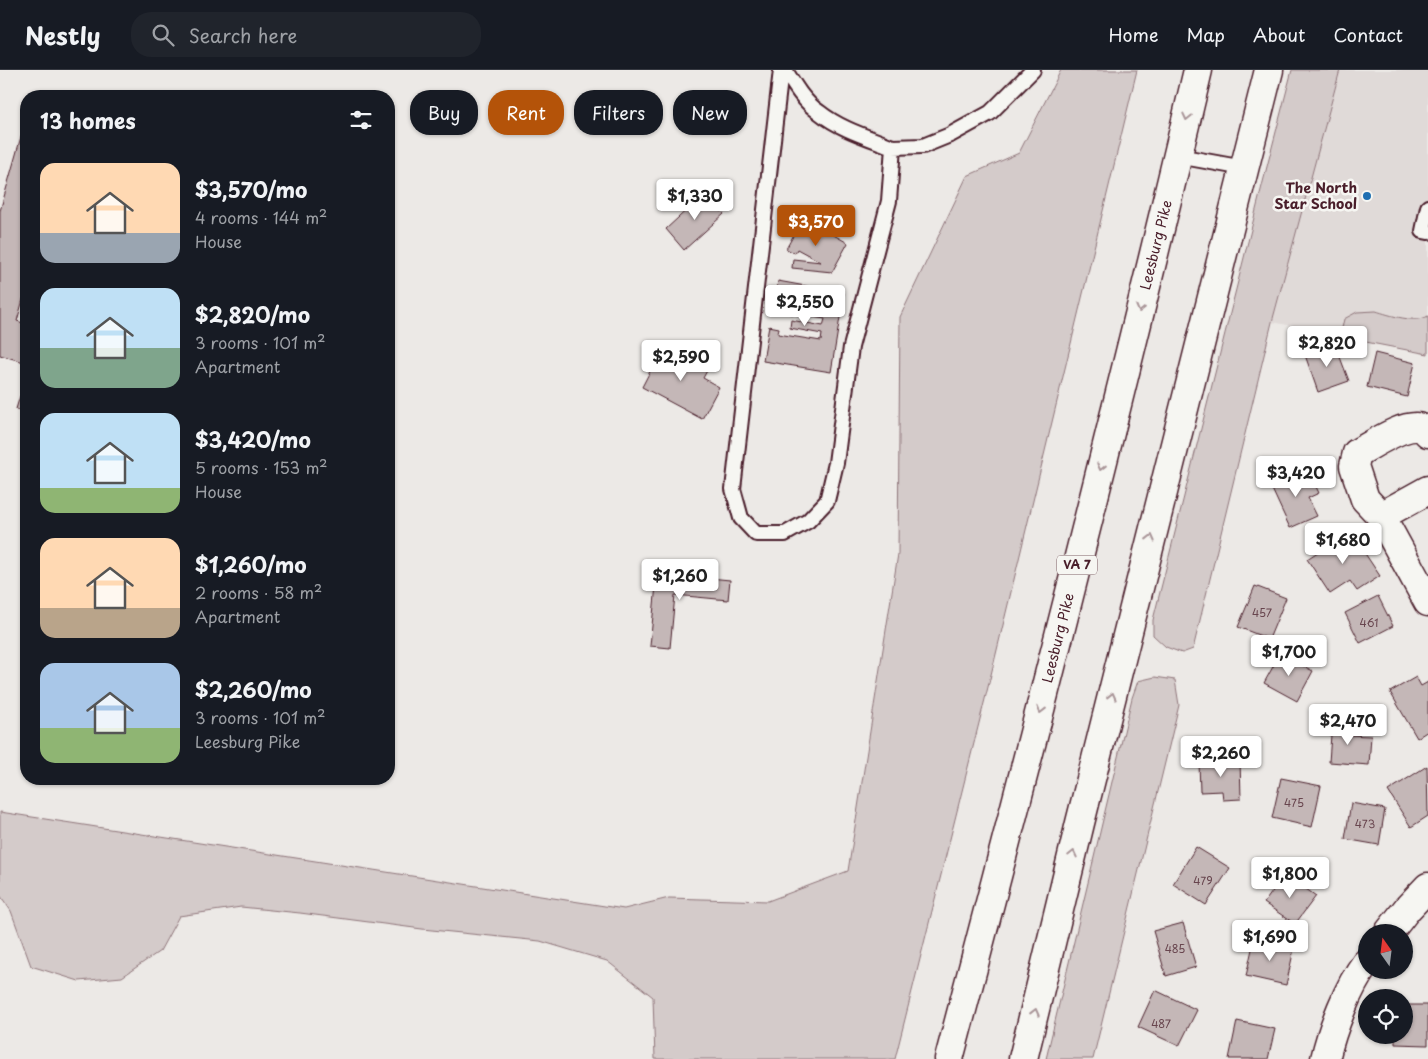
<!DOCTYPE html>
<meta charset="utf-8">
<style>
body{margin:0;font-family:"Playpen Sans",sans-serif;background:#20242c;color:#f1f3f6;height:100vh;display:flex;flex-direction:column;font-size:19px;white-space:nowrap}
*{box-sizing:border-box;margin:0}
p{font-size:16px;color:#9ea1a6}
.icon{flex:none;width:28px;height:28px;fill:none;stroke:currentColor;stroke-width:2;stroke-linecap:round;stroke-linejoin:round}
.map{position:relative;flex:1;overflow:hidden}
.sheet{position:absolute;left:20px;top:20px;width:375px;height:695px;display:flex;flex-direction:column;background:#171b24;border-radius:20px;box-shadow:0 1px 4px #0004}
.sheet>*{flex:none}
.hud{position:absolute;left:410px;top:20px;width:475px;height:45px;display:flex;gap:10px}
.needle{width:32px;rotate:346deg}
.controls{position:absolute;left:1358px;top:854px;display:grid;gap:10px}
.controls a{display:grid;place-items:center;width:55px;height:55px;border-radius:50%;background:#171b24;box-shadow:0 1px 4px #0004;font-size:25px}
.price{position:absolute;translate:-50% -42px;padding:0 11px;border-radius:5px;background:#fff;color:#222;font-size:16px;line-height:32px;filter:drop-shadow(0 1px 2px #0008)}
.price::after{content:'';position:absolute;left:50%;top:30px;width:15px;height:11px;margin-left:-8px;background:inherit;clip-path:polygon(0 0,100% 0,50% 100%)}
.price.selected{background:#b45309;color:#fff}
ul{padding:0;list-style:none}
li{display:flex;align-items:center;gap:15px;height:125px;padding:0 20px}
li span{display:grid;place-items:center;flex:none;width:140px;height:100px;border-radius:15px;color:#555}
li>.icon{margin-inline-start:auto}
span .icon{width:60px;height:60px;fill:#fffc;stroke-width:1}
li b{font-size:21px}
h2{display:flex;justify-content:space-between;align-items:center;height:60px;padding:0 20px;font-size:21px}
.pill{padding:0 18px;border-radius:20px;background:#171b24;box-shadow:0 1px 4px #0004;font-size:18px;line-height:45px}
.pill.selected{background:#b45309;color:#fff}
header{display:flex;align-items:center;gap:30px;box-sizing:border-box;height:70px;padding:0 25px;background:#171b24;border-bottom:1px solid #363941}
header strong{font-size:24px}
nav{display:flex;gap:28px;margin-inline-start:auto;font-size:18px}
.search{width:350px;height:45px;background:#20242c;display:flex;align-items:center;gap:12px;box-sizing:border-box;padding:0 18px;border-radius:20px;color:#9ea1a6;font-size:19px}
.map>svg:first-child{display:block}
</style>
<header>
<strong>Nestly</strong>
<div class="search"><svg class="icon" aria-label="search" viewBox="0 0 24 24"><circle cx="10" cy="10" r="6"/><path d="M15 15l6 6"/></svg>Search here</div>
<nav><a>Home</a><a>Map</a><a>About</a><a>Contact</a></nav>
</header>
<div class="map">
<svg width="1428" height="989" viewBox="0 0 1428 989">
<rect width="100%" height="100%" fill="#ece9e6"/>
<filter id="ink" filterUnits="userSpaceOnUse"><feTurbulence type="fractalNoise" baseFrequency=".02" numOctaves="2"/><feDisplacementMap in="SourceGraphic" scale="10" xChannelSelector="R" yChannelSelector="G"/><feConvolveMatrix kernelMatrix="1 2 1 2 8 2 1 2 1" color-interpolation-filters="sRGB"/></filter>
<g filter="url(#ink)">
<path fill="#e0dad8" d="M 1340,0 L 1428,0 L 1428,282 L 1272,252 Z"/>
<path fill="#d4cbca" stroke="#8f757a" d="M 1061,0 L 1137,0 L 989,613 L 895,989 L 655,989 L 653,927 L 607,891 L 540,871 L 422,859 L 300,843 L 241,837 L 179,846 L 160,881 L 122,907 L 79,911 L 31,896 L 11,841 L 0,825 L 0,742 L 624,839 L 669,828 L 768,831 L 848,801 L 898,484 L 900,247 L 967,106 L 1019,83 Z
M 1292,0 L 1340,0 L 1272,252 L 1193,579 L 1182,583 L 1166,577 L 1153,565 L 1153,550 L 1262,116 Z
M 1376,241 C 1389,245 1416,254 1428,246 L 1428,284 L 1340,267 L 1344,249 L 1357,242 Z
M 1155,607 L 1175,610 L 1179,635 L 1093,989 L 1046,989 L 1132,628 L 1138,611 Z"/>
<path fill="#c4b7b7" stroke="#4a1f2b" d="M 26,49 L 26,219 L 17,251 L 26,254 L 26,285 L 24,292 L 0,285 L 0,141 Z
M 705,123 L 724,144 L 684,180 L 666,159 Z
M 803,148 L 848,173 L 832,202 L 792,198 L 793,189 L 821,192 L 797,179 L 795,183 L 786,179 Z
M 778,211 L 844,223 L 831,302 L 763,291 L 769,256 L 779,258 L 778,264 L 821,271 L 822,264 L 790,258 L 791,250 L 823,256 L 825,249 L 773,241 Z
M 1335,274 L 1349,311 L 1318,322 L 1305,285 Z
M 667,275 L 709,297 L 703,308 L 719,317 L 702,349 L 642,317 L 659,284 L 662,285 Z
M 1375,283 L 1415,293 L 1407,327 L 1367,317 Z
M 20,326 L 26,328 L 26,342 L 16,339 Z
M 1308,400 L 1319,423 L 1308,428 L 1317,446 L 1290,458 L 1271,417 Z
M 1350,461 L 1380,506 L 1357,521 L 1350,511 L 1330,524 L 1307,489 Z
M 657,505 L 689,508 L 689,506 L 730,510 L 728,530 L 675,525 L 670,578 L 650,576 Z
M 1255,516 L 1286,528 L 1269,569 L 1238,557 Z
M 1378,526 L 1393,556 L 1360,573 L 1345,543 Z
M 1280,584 L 1313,601 L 1297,631 L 1264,613 Z
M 1416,607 L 1421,616 L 1428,612 L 1428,661 L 1417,668 L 1390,622 Z
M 1332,651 L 1348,652 L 1347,665 L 1371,666 L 1369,695 L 1329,692 Z
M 1240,690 L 1241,729 L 1223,730 L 1222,721 L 1200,722 L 1199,692 Z
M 1427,696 L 1428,746 L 1411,757 L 1388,721 Z
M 1281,708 L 1321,716 L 1312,757 L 1272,748 Z
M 1351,733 L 1385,739 L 1379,775 L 1345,769 Z
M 1196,777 L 1230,798 L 1206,835 L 1173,814 Z
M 1285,804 L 1316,826 L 1295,854 L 1264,833 Z
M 1183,853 L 1196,897 L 1166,906 L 1153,861 Z
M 1254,870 L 1294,879 L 1286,915 L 1246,906 Z
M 1155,920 L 1197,940 L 1179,976 L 1138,957 Z
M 1404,935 L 1428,935 L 1428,975 L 1395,974 L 1395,965 L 1404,965 Z
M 1237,951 L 1275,959 L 1268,989 L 1229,989 Z"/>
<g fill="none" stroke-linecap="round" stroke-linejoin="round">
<defs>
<path id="service" d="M 781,0 L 733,419 L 741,448 L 756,464 L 785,464 L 808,451 L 827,431 L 836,393 L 851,277 L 889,131 L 893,77 C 867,67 840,59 819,42 C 804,32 794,15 785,0
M 893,77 L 923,76 L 950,65 L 990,43 L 1033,0
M 1178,86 L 1244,98
M 1428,137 L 1423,161 L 1428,162"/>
<path id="minor" d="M 1428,363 C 1426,361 1424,359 1422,358 C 1405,352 1372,375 1357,383 L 1354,396 L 1365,429 L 1381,446 L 1428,532
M 1381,446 L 1428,420
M 1389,862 L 1407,839 L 1428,817
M 1325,989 C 1332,959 1348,917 1366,893"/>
<path id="motorway" d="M 949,989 C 1036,660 1120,331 1198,0
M 1023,989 L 1080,753 L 1269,0"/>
</defs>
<use href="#service" stroke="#4a1f2b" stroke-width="18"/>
<use href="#minor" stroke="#4a1f2b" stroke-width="31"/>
<use href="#motorway" stroke="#4a1f2b" stroke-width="31"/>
<use href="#service" stroke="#f6f6f2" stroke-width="14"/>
<use href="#minor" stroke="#f6f6f2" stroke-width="28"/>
<use href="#motorway" stroke="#f6f6f2" stroke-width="28"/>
</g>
<defs><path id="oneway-chevron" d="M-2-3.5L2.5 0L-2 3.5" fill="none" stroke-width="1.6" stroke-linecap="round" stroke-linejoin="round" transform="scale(1.25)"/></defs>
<g stroke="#a99598">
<use href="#oneway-chevron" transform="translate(1187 47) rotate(103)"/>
<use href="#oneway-chevron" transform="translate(1140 239) rotate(104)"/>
<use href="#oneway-chevron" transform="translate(1101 397) rotate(104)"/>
<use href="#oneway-chevron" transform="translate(1151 468) rotate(-76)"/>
<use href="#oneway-chevron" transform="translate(1112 626) rotate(-76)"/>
<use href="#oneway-chevron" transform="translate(1041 640) rotate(104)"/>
<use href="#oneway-chevron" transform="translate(1073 784) rotate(-77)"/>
<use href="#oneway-chevron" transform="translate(1035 942) rotate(-76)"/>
</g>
</g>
<circle fill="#1f6fb2" stroke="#f6f6f2" stroke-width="2" cx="1367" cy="126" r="5"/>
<g text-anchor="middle" stroke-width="5" stroke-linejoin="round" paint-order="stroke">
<g font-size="11" fill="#68454e">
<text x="1262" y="547">457</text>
<text x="1369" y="557">461</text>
<text x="1294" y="737">475</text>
<text x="1365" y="758">473</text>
<text x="1203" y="815">479</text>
<text x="1175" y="883">485</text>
<text x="1161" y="958">487</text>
</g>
<rect fill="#f6f6f2" stroke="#7e6067" stroke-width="1" x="1057" y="485.5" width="40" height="19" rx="4"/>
<g font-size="12" font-weight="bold" fill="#4a1f2b">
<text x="1077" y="499">VA 7</text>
</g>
<g font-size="14" font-weight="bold" fill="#4a1f2b" stroke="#f6f6f2" text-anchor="end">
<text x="1357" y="123">The North<tspan x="1357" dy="16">Star School</tspan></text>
</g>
<g font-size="14" fill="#4a1f2b" stroke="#f6f6f2">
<text transform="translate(1156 175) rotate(-76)" y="5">Leesburg Pike</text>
<text transform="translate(1058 568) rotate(-76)" y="5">Leesburg Pike</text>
</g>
</g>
</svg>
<div class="controls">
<a><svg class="needle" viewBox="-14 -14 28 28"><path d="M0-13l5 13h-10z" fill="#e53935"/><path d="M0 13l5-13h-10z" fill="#9ea1a6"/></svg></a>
<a><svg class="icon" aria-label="locate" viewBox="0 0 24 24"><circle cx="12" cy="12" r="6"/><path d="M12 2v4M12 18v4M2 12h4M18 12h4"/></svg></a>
</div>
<b class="price" style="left:695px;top:151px">$1,330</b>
<b class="price selected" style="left:816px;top:177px">$3,570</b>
<b class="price" style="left:805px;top:257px">$2,550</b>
<b class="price" style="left:1327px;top:298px">$2,820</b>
<b class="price" style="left:681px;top:312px">$2,590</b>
<b class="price" style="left:1296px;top:428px">$3,420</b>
<b class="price" style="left:1343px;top:495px">$1,680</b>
<b class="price" style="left:680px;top:531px">$1,260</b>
<b class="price" style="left:1289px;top:607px">$1,700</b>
<b class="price" style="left:1348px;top:676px">$2,470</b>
<b class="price" style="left:1221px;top:708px">$2,260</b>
<b class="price" style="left:1290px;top:829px">$1,800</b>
<b class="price" style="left:1270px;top:892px">$1,690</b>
<div class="hud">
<a class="pill">Buy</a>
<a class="pill selected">Rent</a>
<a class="pill">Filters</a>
<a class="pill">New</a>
</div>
<section class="sheet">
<h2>13 homes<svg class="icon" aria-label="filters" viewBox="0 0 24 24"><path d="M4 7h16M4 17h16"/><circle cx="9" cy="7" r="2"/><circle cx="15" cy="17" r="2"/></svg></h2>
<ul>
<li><span style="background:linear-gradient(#ffd9b3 70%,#9aa5b1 0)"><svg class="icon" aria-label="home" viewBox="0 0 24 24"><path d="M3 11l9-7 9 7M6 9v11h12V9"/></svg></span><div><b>$3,570/mo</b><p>4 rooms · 144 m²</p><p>House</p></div></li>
<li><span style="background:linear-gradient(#bfe0f5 60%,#7fa58c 0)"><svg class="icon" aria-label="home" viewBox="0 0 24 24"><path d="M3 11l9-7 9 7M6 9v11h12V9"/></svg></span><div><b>$2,820/mo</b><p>3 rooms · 101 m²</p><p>Apartment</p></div></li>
<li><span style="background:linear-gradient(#bfe0f5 75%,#8fb573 0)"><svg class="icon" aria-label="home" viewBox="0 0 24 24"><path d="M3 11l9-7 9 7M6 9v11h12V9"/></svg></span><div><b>$3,420/mo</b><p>5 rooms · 153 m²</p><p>House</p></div></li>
<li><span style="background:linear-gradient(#ffd9b3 70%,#b9a48a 0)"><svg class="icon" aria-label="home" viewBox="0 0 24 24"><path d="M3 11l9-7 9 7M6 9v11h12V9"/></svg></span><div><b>$1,260/mo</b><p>2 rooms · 58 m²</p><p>Apartment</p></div></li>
<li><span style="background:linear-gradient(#a9c7e8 65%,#8fb573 0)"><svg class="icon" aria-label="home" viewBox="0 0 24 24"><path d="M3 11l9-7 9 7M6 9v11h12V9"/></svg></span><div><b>$2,260/mo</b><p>3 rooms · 101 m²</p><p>Leesburg Pike</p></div></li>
</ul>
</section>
</div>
